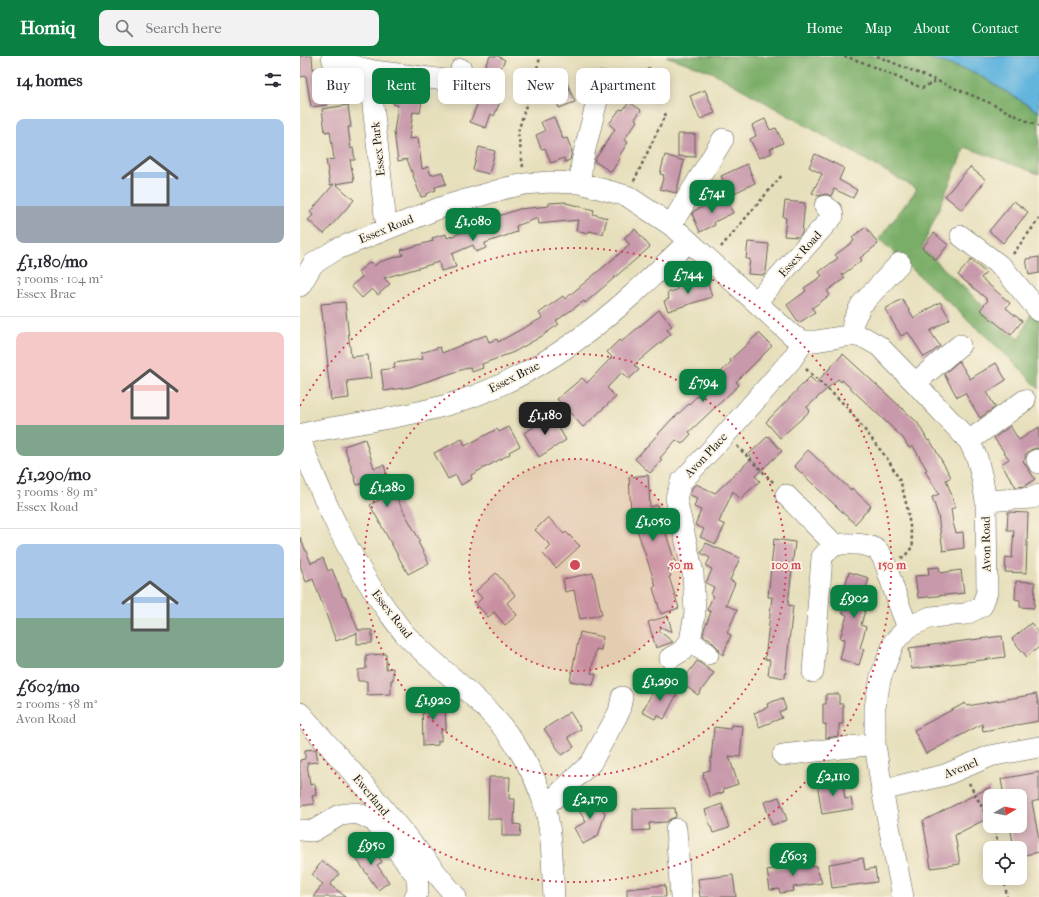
<!DOCTYPE html>
<meta charset="utf-8">
<style>
body{margin:0;font-family:"IM FELL French Canon",serif;background:#f2f2f3;color:#2b2b33;height:100vh;display:flex;flex-direction:column;font-size:15px;white-space:nowrap}
*{box-sizing:border-box;margin:0}
p{font-size:13px;color:#7c7c81}
.icon{flex:none;width:22px;height:22px;fill:none;stroke:currentColor;stroke-width:2;stroke-linecap:round;stroke-linejoin:round}
.map{position:relative;flex:1;overflow:hidden}
.drawer{display:flex;flex-direction:column;background:#fff;width:300px}
.drawer>*{flex:none}
.top-card{position:absolute;left:12px;top:12px;width:380px;height:36px;display:flex;gap:8px}
.needle{width:26px;rotate:81deg}
.controls{position:absolute;left:683px;top:733px;display:grid;gap:8px}
.controls a{display:grid;place-items:center;width:44px;height:44px;border-radius:8px;background:#fff;box-shadow:0 2px 10px #0003;font-size:20px}
.price{position:absolute;translate:-50% -34px;padding:0 9px;border-radius:8px;background:#0b8043;color:#fff;font-size:13px;line-height:26px;filter:drop-shadow(0 1px 2px #0008)}
.price::after{content:'';position:absolute;left:50%;top:24px;width:12px;height:9px;margin-left:-6px;background:inherit;clip-path:polygon(0 0,100% 0,50% 100%)}
.price.current{background:#222;color:#fff}
ul{padding:0;list-style:none}
li{display:grid;align-content:center;gap:8px;height:212px;padding:0 16px}
li+li{border-top:1px solid #e1e1e2}
li span{display:grid;place-items:center;height:124px;border-radius:8px;color:#555}
li>.icon{margin-inline-start:auto}
span .icon{width:72px;height:72px;fill:#fffc;stroke-width:1}
li b{font-size:17px}
h2{display:flex;justify-content:space-between;align-items:center;height:48px;padding:0 16px;font-size:17px}
.chip{padding:0 14px;border-radius:8px;background:#fff;box-shadow:0 2px 10px #0003;font-size:14px;line-height:36px}
.chip.current{background:#0b8043;color:#fff}
header{display:flex;align-items:center;gap:24px;box-sizing:border-box;height:56px;padding:0 20px;background:#0b8043;color:#fff}
header strong{font-size:19px}
nav{display:flex;gap:22px;margin-inline-start:auto;font-size:14px}
.search{width:280px;height:36px;background:#f2f2f3;display:flex;align-items:center;gap:10px;box-sizing:border-box;padding:0 14px;border-radius:8px;color:#7c7c81;font-size:15px}
main{display:flex;flex:1;min-height:0}
.map>svg:first-child{display:block}
</style>
<header>
<strong>Homiq</strong>
<div class="search"><svg class="icon" aria-label="search" viewBox="0 0 24 24"><circle cx="10" cy="10" r="6"/><path d="M15 15l6 6"/></svg>Search here</div>
<nav><a>Home</a><a>Map</a><a>About</a><a>Contact</a></nav>
</header>
<main>
<section class="drawer">
<h2>14 homes<svg class="icon" aria-label="filters" viewBox="0 0 24 24"><path d="M4 7h16M4 17h16"/><circle cx="9" cy="7" r="2"/><circle cx="15" cy="17" r="2"/></svg></h2>
<ul>
<li><span style="background:linear-gradient(#a9c7e8 70%,#9aa5b1 0)"><svg class="icon" aria-label="home" viewBox="0 0 24 24"><path d="M3 11l9-7 9 7M6 9v11h12V9"/></svg></span><div><b>£1,180/mo</b><p>3 rooms · 104 m²</p><p>Essex Brae</p></div></li>
<li><span style="background:linear-gradient(#f6c9c9 75%,#7fa58c 0)"><svg class="icon" aria-label="home" viewBox="0 0 24 24"><path d="M3 11l9-7 9 7M6 9v11h12V9"/></svg></span><div><b>£1,290/mo</b><p>3 rooms · 89 m²</p><p>Essex Road</p></div></li>
<li><span style="background:linear-gradient(#a9c7e8 60%,#7fa58c 0)"><svg class="icon" aria-label="home" viewBox="0 0 24 24"><path d="M3 11l9-7 9 7M6 9v11h12V9"/></svg></span><div><b>£603/mo</b><p>2 rooms · 58 m²</p><p>Avon Road</p></div></li>
</ul>
</section>
<div class="map">
<svg width="739" height="841" viewBox="0 0 739 841">
<rect width="100%" height="100%" fill="#fcf5e5"/>
<filter id="ink" filterUnits="userSpaceOnUse"><feTurbulence type="fractalNoise" baseFrequency=".025" numOctaves="2"/><feDisplacementMap in="SourceGraphic" scale="8" xChannelSelector="R" yChannelSelector="G"/><feConvolveMatrix kernelMatrix="1 2 1 2 8 2 1 2 1" color-interpolation-filters="sRGB"/></filter>
<filter id="wash" filterUnits="userSpaceOnUse"><feTurbulence type="fractalNoise" baseFrequency=".012" numOctaves="4" result="noise"/><feDisplacementMap in="SourceGraphic" scale="16" xChannelSelector="R" yChannelSelector="G"/><feGaussianBlur stdDeviation="0.9" result="paint"/><feColorMatrix in="noise" values="0 0 0 0 0 0 0 0 0 0 0 0 0 0 0 0 0 1.4 0 .05"/><feComposite in="paint" operator="in"/></filter>
<g filter="url(#wash)">
<rect width="100%" height="100%" fill="#e6dfbb"/>
<path fill="#7aad68" stroke="#4b6442" d="M 366,0 L 622,0 L 676,17 L 739,56 L 739,118 L 665,91 L 622,192 L 719,284 L 739,239 L 739,333 L 714,306 L 579,183 L 617,133 L 412,16 Z"/>
<path fill="#63b5de" stroke="#40687d" d="M 622,0 L 739,0 L 739,56 L 676,17 Z"/>
<g id="blocks">
<path fill="#c899ab" d="M 0,0 L 12,0 L 13,13 L 22,11 L 28,49 L 11,51 L 6,20 L 0,21 Z
M 190,0 L 198,0 L 205,4 L 198,17 L 200,19 L 196,27 L 193,43 L 200,46 L 194,60 L 191,58 L 186,72 L 170,66 L 184,32 L 178,31 L 180,19 Z
M 349,11 L 360,21 L 345,38 L 334,29 Z
M 266,24 L 275,46 L 259,52 L 251,30 Z
M 95,34 L 123,38 L 120,57 L 113,56 L 109,83 L 118,82 L 122,113 L 128,111 L 131,119 L 142,116 L 146,128 L 135,131 L 136,134 L 126,138 L 126,140 L 121,141 L 107,103 L 98,105 L 94,76 L 98,49 L 93,48 Z
M 405,34 L 415,57 L 400,63 L 390,40 Z
M 329,46 L 341,54 L 335,63 L 337,65 L 324,84 L 328,86 L 318,102 L 320,103 L 311,116 L 294,105 L 315,73 L 309,68 L 320,53 L 323,54 Z
M 48,49 L 51,71 L 48,71 L 51,93 L 53,92 L 55,104 L 50,104 L 54,125 L 36,128 L 54,144 L 24,178 L 8,164 L 13,159 L 10,156 L 34,128 L 30,129 L 26,104 L 34,103 L 30,75 L 25,76 L 22,53 Z
M 254,61 L 263,83 L 267,82 L 272,95 L 270,104 L 265,106 L 264,102 L 251,107 L 245,92 L 241,93 L 236,79 L 245,75 L 241,66 Z
M 465,63 L 470,74 L 476,72 L 483,87 L 470,93 L 472,97 L 459,102 L 450,83 L 456,80 L 452,69 Z
M 378,78 L 395,78 L 395,101 L 378,100 Z
M 179,91 L 195,95 L 189,118 L 173,114 Z
M 515,98 L 544,112 L 539,124 L 557,134 L 553,142 L 534,133 L 531,140 L 526,138 L 519,140 L 512,137 L 522,118 L 509,111 Z
M 365,99 L 384,105 L 376,137 L 360,133 L 364,119 L 360,118 Z
M 447,108 L 455,127 L 430,139 L 421,120 Z
M 670,111 L 686,124 L 662,154 L 645,140 Z
M 425,140 L 433,157 L 414,166 L 415,169 L 400,176 L 392,158 L 394,155 Z
M 485,145 L 505,147 L 502,177 L 498,181 L 484,180 L 486,162 L 483,161 Z
M 714,145 L 728,156 L 703,187 L 689,175 Z
M 266,146 L 266,147 L 294,154 L 293,158 L 307,162 L 303,178 L 289,175 L 288,178 L 276,175 L 278,164 L 239,168 L 238,162 L 216,170 L 217,176 L 185,187 L 186,192 L 176,196 L 173,189 L 152,198 L 156,211 L 141,215 L 139,206 L 84,222 L 90,228 L 78,239 L 72,233 L 62,242 L 51,230 L 62,221 L 58,216 L 70,206 L 74,210 L 79,206 L 103,199 L 101,194 L 133,185 L 132,182 L 146,178 L 147,182 L 171,173 L 170,170 L 219,153 L 249,150 L 249,147 Z
M 566,171 L 578,188 L 560,202 L 562,204 L 542,219 L 545,222 L 527,235 L 530,239 L 512,252 L 515,256 L 499,267 L 487,249 L 506,235 L 504,232 L 522,220 L 519,216 L 538,202 L 535,199 L 554,185 L 552,181 Z
M 335,173 L 350,191 L 285,247 L 284,245 L 256,265 L 259,268 L 242,280 L 214,296 L 182,308 L 183,312 L 172,316 L 170,311 L 110,331 L 84,335 L 81,314 L 95,312 L 94,307 L 123,303 L 121,297 L 140,291 L 142,297 L 186,279 L 189,286 L 197,283 L 198,286 L 242,262 L 239,257 L 263,240 L 265,243 L 330,189 L 324,182 Z
M 634,177 L 648,189 L 636,204 L 622,192 Z
M 448,186 L 469,188 L 466,216 L 464,219 L 448,218 L 450,203 L 446,203 Z
M 739,201 L 739,217 L 729,219 L 726,203 Z
M 671,204 L 686,217 L 681,222 L 710,247 L 706,252 L 722,265 L 711,279 L 680,254 L 688,244 L 658,219 Z
M 407,224 L 412,241 L 368,255 L 364,245 L 369,243 L 367,237 L 377,234 L 376,230 L 389,226 L 390,229 Z
M 602,243 L 614,262 L 640,246 L 650,263 L 630,275 L 640,290 L 631,297 L 624,301 L 608,276 L 601,280 L 585,253 Z
M 45,246 L 51,301 L 68,299 L 71,322 L 47,325 L 49,342 L 31,344 L 27,310 L 28,310 L 21,248 Z
M 359,254 L 372,270 L 367,274 L 371,278 L 334,309 L 339,314 L 329,323 L 322,316 L 307,332 L 316,341 L 283,371 L 257,343 L 282,322 L 287,327 L 312,301 L 307,296 L 319,284 L 321,286 Z
M 459,277 L 472,290 L 436,326 L 439,329 L 389,376 L 391,378 L 382,388 L 376,384 L 360,402 L 362,404 L 350,417 L 335,403 L 373,362 L 374,362 L 408,330 L 407,330 L 431,306 L 430,304 Z
M 543,298 L 617,366 L 628,385 L 630,384 L 651,421 L 646,424 L 656,451 L 651,453 L 653,467 L 656,477 L 663,476 L 664,492 L 643,495 L 638,459 L 632,441 L 639,438 L 625,415 L 627,414 L 613,390 L 609,392 L 603,382 L 542,324 L 541,326 L 538,323 L 507,351 L 510,355 L 480,382 L 466,366 L 510,321 L 516,327 Z
M 659,305 L 670,323 L 696,307 L 706,324 L 687,336 L 695,351 L 680,362 L 665,337 L 657,341 L 644,318 Z
M 252,360 L 266,384 L 239,401 L 224,377 Z
M 710,370 L 719,384 L 739,371 L 739,393 L 736,392 L 730,394 L 726,398 L 725,403 L 723,405 L 735,423 L 725,430 L 716,431 L 701,408 L 709,403 L 694,382 Z
M 209,371 L 220,390 L 209,396 L 210,398 L 171,419 L 172,423 L 161,429 L 156,419 L 148,423 L 134,397 L 162,383 L 165,390 L 197,373 L 199,376 Z
M 468,380 L 482,395 L 455,420 L 460,425 L 440,443 L 433,435 L 419,466 L 425,469 L 416,488 L 400,481 L 404,473 L 395,469 L 401,454 L 394,451 L 397,442 L 390,439 L 392,432 L 396,428 L 415,437 L 452,402 L 449,398 Z
M 65,383 L 74,412 L 84,409 L 90,430 L 120,485 L 118,486 L 129,507 L 108,518 L 70,449 L 83,442 L 71,425 L 57,429 L 44,390 Z
M 508,394 L 551,434 L 552,432 L 571,450 L 555,468 L 494,410 Z
M 348,419 L 350,451 L 357,449 L 376,509 L 368,512 L 371,520 L 369,521 L 379,552 L 361,558 L 353,532 L 356,530 L 331,456 L 329,421 Z
M 708,456 L 728,457 L 726,517 L 705,516 L 706,501 L 712,502 L 714,474 L 707,474 Z
M 248,461 L 264,478 L 266,476 L 280,490 L 256,512 L 243,498 L 251,490 L 235,474 Z
M 0,481 L 11,507 L 23,502 L 28,515 L 32,513 L 43,541 L 45,541 L 58,574 L 72,574 L 72,587 L 57,588 L 57,577 L 36,585 L 13,523 L 6,526 L 0,509 Z
M 474,483 L 495,486 L 488,549 L 493,550 L 485,622 L 468,619 L 470,604 L 465,603 L 472,541 L 468,541 Z
M 406,487 L 440,502 L 430,524 L 435,527 L 426,549 L 437,554 L 427,577 L 431,579 L 423,599 L 420,597 L 419,593 L 410,584 L 410,583 L 403,580 L 405,571 L 411,556 L 407,554 L 413,540 L 411,539 L 414,531 L 406,527 L 412,513 L 406,510 L 410,502 L 401,497 Z
M 639,511 L 640,517 L 661,514 L 664,537 L 618,542 L 615,520 L 629,519 L 628,512 Z
M 549,516 L 569,522 L 562,546 L 567,547 L 561,569 L 566,571 L 560,592 L 564,593 L 559,609 L 540,603 L 545,583 L 540,582 L 547,559 L 542,557 L 549,535 L 544,534 Z
M 196,517 L 215,539 L 207,547 L 217,559 L 205,569 L 194,556 L 188,561 L 176,548 L 182,542 L 176,535 Z
M 293,517 L 302,559 L 280,563 L 274,534 L 265,536 L 263,523 Z
M 716,525 L 735,526 L 734,552 L 720,551 L 720,544 L 715,543 Z
M 368,560 L 372,576 L 361,571 L 359,575 L 373,586 L 356,592 L 348,566 Z
M 731,567 L 739,577 L 739,591 L 727,601 L 712,583 Z
M 280,576 L 303,581 L 301,594 L 296,593 L 291,617 L 296,618 L 293,629 L 270,625 Z
M 702,580 L 705,601 L 612,613 L 609,592 Z
M 86,598 L 86,613 L 93,612 L 93,624 L 91,624 L 91,638 L 67,639 L 67,625 L 58,625 L 58,614 L 66,613 L 66,599 Z
M 397,605 L 414,617 L 398,639 L 381,627 Z
M 357,628 L 377,638 L 364,663 L 357,659 L 355,663 L 342,656 Z
M 526,638 L 539,638 L 539,648 L 543,648 L 543,668 L 539,668 L 539,680 L 526,682 L 526,668 L 523,668 L 523,648 L 526,648 Z
M 736,638 L 739,652 L 739,665 L 683,675 L 682,668 L 626,698 L 614,674 L 665,647 L 667,650 Z
M 145,642 L 146,674 L 141,674 L 141,685 L 138,685 L 138,689 L 123,690 L 122,643 Z
M 482,642 L 486,653 L 479,656 L 482,662 L 459,671 L 454,657 L 468,651 L 467,648 Z
M 270,656 L 281,673 L 268,681 L 274,691 L 262,699 L 244,673 Z
M 431,669 L 443,670 L 440,701 L 429,700 L 438,728 L 423,733 L 424,736 L 410,741 L 403,719 L 404,718 L 403,716 L 410,714 L 414,671 L 430,673 Z
M 16,693 L 18,706 L 7,707 L 10,729 L 15,728 L 16,739 L 12,740 L 14,748 L 0,750 L 0,704 L 5,703 L 5,694 Z
M 739,716 L 739,744 L 732,746 L 739,784 L 739,796 L 720,800 L 720,792 L 714,792 L 710,770 L 720,770 L 720,740 L 704,740 L 701,723 Z
M 189,721 L 210,721 L 209,743 L 215,743 L 214,768 L 221,769 L 220,780 L 202,780 L 202,763 L 188,763 Z
M 542,722 L 545,743 L 551,742 L 553,753 L 522,758 L 517,726 Z
M 690,731 L 690,761 L 655,779 L 660,808 L 631,812 L 623,765 Z
M 295,741 L 305,757 L 298,780 L 283,788 L 274,772 L 286,766 L 277,751 Z
M 479,741 L 487,764 L 472,769 L 464,746 Z
M 422,748 L 429,772 L 413,777 L 405,754 Z
M 375,752 L 376,761 L 370,763 L 366,766 L 349,767 L 350,774 L 333,775 L 333,753 Z
M 61,787 L 70,799 L 75,795 L 82,806 L 77,809 L 89,826 L 78,834 L 51,795 Z
M 499,802 L 500,812 L 516,810 L 522,827 L 493,831 L 494,835 L 488,836 L 480,837 L 479,833 L 470,834 L 467,814 L 487,811 L 486,804 Z
M 563,802 L 565,814 L 575,812 L 577,826 L 532,832 L 529,808 Z
M 22,805 L 39,818 L 30,829 L 46,841 L 13,841 L 23,828 L 12,819 Z
M 433,819 L 436,841 L 400,841 L 398,823 Z
M 365,829 L 366,841 L 327,841 L 327,833 Z"/>
</g>
</g>
<g filter="url(#ink)">
<use href="#blocks" fill-opacity="0" stroke="#636054" stroke-width="1"/>
<g fill="none" stroke-linecap="round" stroke-linejoin="round">
<defs>
<path id="minor" d="M 32,0 L 33,5 L 74,15 L 161,26 L 161,13
M 74,15 L 70,22 L 85,159 L 88,172
M 280,127 L 282,105 L 302,25
M 371,169 L 423,83
M 661,180 L 703,212 L 739,255
M 0,230 L 13,208 L 37,193 L 142,151 L 206,132 L 225,128 L 249,126 L 280,127 L 327,140 L 371,169 L 493,280 L 504,285 L 516,285 L 552,279 L 565,282 L 579,290 L 615,327 L 669,385 L 677,402 L 682,422 L 686,445 L 687,536 L 682,550 L 666,558 L 631,561 L 608,571 L 594,586 L 581,620 L 575,651 L 575,688 L 582,734 L 603,841
M 456,246 L 533,160 L 532,155 L 525,150
M 552,279 L 553,266 L 561,249 L 600,207
M 615,327 L 660,289
M 0,379 L 15,375 C 63,366 113,360 160,345 C 199,332 239,311 273,287 C 315,257 352,221 389,185
M 0,384 C 23,443 49,502 86,553 C 92,561 98,570 104,577 C 131,606 164,629 191,658 C 213,681 235,717 244,748 C 253,778 252,810 254,841
M 669,385 L 725,344
M 737,404 L 739,407
M 486,439 L 535,489
M 686,445 L 732,442 L 739,439
M 390,585 L 408,598
M 370,602 L 382,595 L 390,585 L 395,557 L 393,517 L 376,442 L 381,426 L 425,379 L 492,303 L 504,285
M 513,616 L 522,501 C 532,489 537,487 553,488 C 561,488 574,490 579,496 C 584,502 587,512 589,519 C 595,536 600,554 608,571
M 0,657 L 68,734 L 156,841
M 483,699 L 575,688
M 582,734 L 645,719 L 690,700 L 739,691
M 244,748 L 252,744 L 291,707 L 319,656 L 322,641
M 376,773 L 381,841
M 0,774 L 13,775 L 40,759 L 57,757 L 74,765 L 117,820 L 118,835 L 115,841"/>
</defs>
<use href="#minor" stroke="#636054" stroke-width="22"/>
<path stroke="#636054" stroke-width="2.5" stroke-dasharray="3 3" stroke-linecap="butt" d="M 544,0 L 562,6 L 622,32 L 636,25
M 577,0 L 688,46 L 739,71
M 223,111 L 218,76 L 240,2
M 334,125 L 367,55
M 421,191 L 483,118
M 713,198 L 739,163
M 506,313 L 546,350 L 589,405 L 601,427 L 607,451 L 613,490 L 604,501 L 600,502
M 437,390 L 474,427
M 669,727 L 690,766
M 692,770 L 696,778 L 698,792
M 704,822 L 707,841"/>
<use href="#minor" stroke="#fff" stroke-width="21"/>
</g>
</g>
<circle cx="275" cy="509" r="106" fill="#d1495b" fill-opacity=".12"/>
<g fill="none" stroke="#d1495b" stroke-width="2" stroke-dasharray="2 4">
<circle cx="275" cy="509" r="106"/>
<circle cx="275" cy="509" r="211"/>
<path d="M0 350A317 317 0 1 1 0 668"/>
</g>
<g text-anchor="middle" stroke-width="3.5" stroke-linejoin="round" paint-order="stroke">
<g font-size="12" fill="#1c1c1c" stroke="#fcf5e5">
<text transform="translate(78 93) rotate(-96)" y="4">Essex Park</text>
<text transform="translate(86 173) rotate(-22)" y="4">Essex Road</text>
<text transform="translate(500 198) rotate(-48)" y="4">Essex Road</text>
<text transform="translate(214 321) rotate(-27)" y="4">Essex Brae</text>
<text transform="translate(406 399) rotate(-47)" y="4">Avon Place</text>
<text transform="translate(686 488) rotate(-91)" y="4">Avon Road</text>
<text transform="translate(92 558) rotate(52)" y="4">Essex Road</text>
<text transform="translate(661 712) rotate(-22)" y="4">Avenel</text>
<text transform="translate(71 739) rotate(50)" y="4">Ewerland</text>
</g>
</g>
<circle cx="275" cy="509" r="6" fill="#d1495b" stroke="#fcf5e5" stroke-width="2"/>
<g font-size="12" text-anchor="middle" font-weight="bold" fill="#d1495b" stroke="#fcf5e5" stroke-width="3.5" stroke-linejoin="round" paint-order="stroke">
<text x="381" y="513">50 m</text>
<text x="486" y="513">100 m</text>
<text x="592" y="513">150 m</text>
</g>
</svg>
<div class="controls">
<a><svg class="needle" viewBox="-14 -14 28 28"><path d="M0-13l5 13h-10z" fill="#e53935"/><path d="M0 13l5-13h-10z" fill="#7c7c81"/></svg></a>
<a><svg class="icon" aria-label="locate" viewBox="0 0 24 24"><circle cx="12" cy="12" r="6"/><path d="M12 2v4M12 18v4M2 12h4M18 12h4"/></svg></a>
</div>
<b class="price" style="left:412px;top:158px">£741</b>
<b class="price" style="left:173px;top:186px">£1,080</b>
<b class="price" style="left:388px;top:239px">£744</b>
<b class="price" style="left:403px;top:347px">£794</b>
<b class="price current" style="left:245px;top:380px">£1,180</b>
<b class="price" style="left:87px;top:452px">£1,280</b>
<b class="price" style="left:353px;top:486px">£1,050</b>
<b class="price" style="left:554px;top:563px">£902</b>
<b class="price" style="left:360px;top:646px">£1,290</b>
<b class="price" style="left:133px;top:665px">£1,920</b>
<b class="price" style="left:533px;top:741px">£2,110</b>
<b class="price" style="left:290px;top:764px">£2,170</b>
<b class="price" style="left:71px;top:810px">£950</b>
<b class="price" style="left:493px;top:821px">£603</b>
<div class="top-card">
<a class="chip">Buy</a>
<a class="chip current">Rent</a>
<a class="chip">Filters</a>
<a class="chip">New</a>
<a class="chip">Apartment</a>
</div>
</div>
</main>
